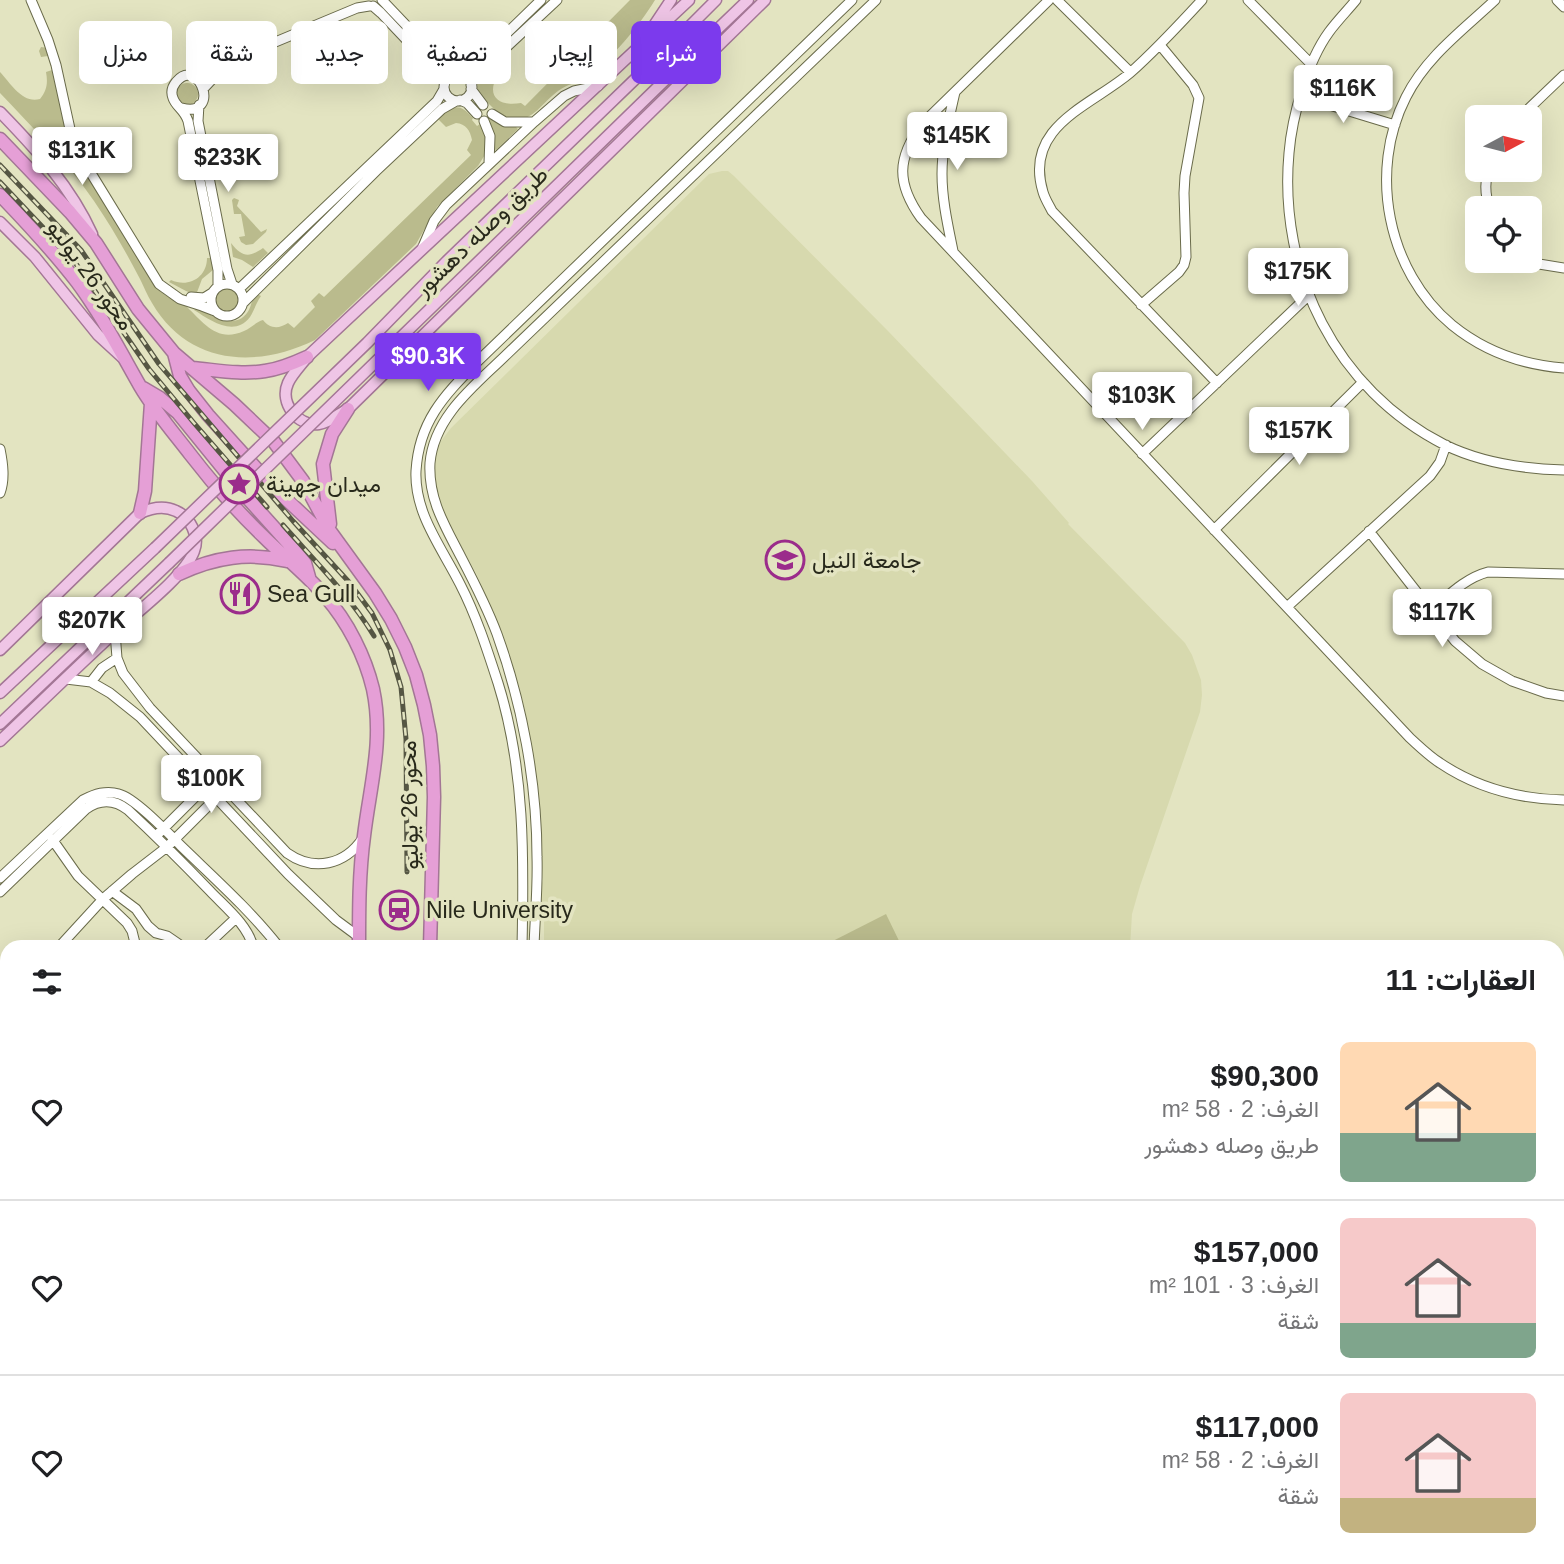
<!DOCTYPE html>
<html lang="ar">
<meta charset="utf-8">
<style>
body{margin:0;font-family:Arial,Vazirmatn,sans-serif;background:#f2f2f2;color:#202124;direction:rtl;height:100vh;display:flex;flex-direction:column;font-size:26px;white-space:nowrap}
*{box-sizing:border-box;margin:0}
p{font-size:23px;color:#757577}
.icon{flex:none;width:38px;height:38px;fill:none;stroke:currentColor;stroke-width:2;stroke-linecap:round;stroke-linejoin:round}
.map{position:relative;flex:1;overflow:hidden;direction:ltr}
.details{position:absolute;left:0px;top:940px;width:1564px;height:625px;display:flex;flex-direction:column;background:#fff;border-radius:21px 21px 0 0;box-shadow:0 7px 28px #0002;direction:rtl}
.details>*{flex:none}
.banner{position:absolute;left:21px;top:21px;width:700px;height:63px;direction:rtl;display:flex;gap:14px}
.needle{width:46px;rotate:83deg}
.fabs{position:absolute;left:1465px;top:105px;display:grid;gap:14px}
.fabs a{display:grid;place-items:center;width:77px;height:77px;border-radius:10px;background:#fff;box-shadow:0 7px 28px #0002;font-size:35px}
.price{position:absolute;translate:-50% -60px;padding:0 16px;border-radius:7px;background:#fff;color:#222;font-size:23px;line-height:46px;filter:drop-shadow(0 2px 4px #0008)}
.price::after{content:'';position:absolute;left:50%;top:42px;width:21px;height:16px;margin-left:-10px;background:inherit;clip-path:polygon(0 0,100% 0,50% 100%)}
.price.current{background:#7c3aed;color:#fff}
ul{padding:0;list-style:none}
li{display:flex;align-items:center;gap:21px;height:175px;padding:0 28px}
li+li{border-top:2px solid #e0e0e0}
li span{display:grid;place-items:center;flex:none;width:196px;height:140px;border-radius:10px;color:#555}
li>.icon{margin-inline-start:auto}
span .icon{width:84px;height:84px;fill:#fffc;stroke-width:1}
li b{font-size:30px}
h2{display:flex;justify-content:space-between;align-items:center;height:84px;padding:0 28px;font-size:30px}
.chip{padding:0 24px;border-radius:10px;background:#fff;box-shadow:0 7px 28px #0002;font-size:24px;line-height:63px}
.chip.current{background:#7c3aed;color:#fff}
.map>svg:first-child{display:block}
</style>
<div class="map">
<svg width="1564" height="1564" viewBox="0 0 1564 1564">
<rect width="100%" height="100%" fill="#e3e4c1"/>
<path fill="#d7d9ae" d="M 722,171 L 728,171 L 734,176 L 888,331 L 1032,481 L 1069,523 L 1068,524 L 1185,643 L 1192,655 L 1201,680 L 1202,695 L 1200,712 L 1140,886 L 1132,914 L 1130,947 L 544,947 L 544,918 L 541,915 L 540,887 L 543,881 L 539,801 L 527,720 L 520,689 L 491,608 L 477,575 L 437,501 L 434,477 L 437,449 L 441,441 L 451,428 L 709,174 Z
M 562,1558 L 760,1558 L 751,1564 L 565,1564 Z"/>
<path fill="#babb8d" d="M 630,0 L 655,0 C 639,26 612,59 587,77 C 578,83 567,84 558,91 C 534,110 529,131 495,111 L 495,110 L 487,102 L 485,103 C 475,90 474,84 487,73 L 491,75 L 494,72 L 498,75 C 485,96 499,107 521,103 L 525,106 Z
M 41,47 L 48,48 L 56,83 L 64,124 L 70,143 L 151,281 C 157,288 163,295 172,299 C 177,302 183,303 187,307 C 204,323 217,343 244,331 C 251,328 256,322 263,320 C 270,329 279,329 288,323 L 294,328 L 315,307 L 311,301 L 319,293 L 324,297 L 471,155 L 467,150 L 472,140 C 470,130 466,124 456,123 L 446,127 L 438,119 C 453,106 458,101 473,118 L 472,120 L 477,126 L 480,124 L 486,136 L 486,153 L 478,166 L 437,207 L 416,244 L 315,340 C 256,369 188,365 152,303 C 147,295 144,287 140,279 C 126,252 111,226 94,201 C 67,162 33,128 0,93 L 0,72 C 11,84 23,104 40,99 C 47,90 48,83 46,72 L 52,70 L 48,56 L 41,57 L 39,51 Z
M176 94a11 11 0 1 1 22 0a11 11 0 1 1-22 0Z
M 489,117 L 501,125 L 516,127 L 518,129 L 496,150 L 494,149 L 493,130 L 485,120 Z
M 234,198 L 239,200 L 237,206 L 261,232 L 267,229 L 266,232 L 253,244 L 246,245 L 241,242 L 239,237 L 245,236 L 241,214 L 234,214 L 232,200 Z
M 231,243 C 242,257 249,258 263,248 L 268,253 L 253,267 L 242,260 L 233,257 Z
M 207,258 L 211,258 L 213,270 L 202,279 L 196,295 L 186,291 L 169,282 L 171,280 C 188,288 207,278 207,258 Z
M216 300a12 12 0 1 1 24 0a12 12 0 1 1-24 0Z
M 257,294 L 261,296 C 256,303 254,311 250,317 C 234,338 210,320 194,310 L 196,308 C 211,314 233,331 247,313 C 252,306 250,302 257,294 Z
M 886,914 L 902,947 L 821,947 Z"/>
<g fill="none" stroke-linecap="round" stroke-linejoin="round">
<defs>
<path id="minor" d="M 31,0 L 48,40 L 56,65 L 70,129 L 86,165 L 159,284 L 180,299 L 202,306 L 215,311
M 382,0 L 443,64 L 456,73
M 1049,0 L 922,124 C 897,158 896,183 921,218 L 1410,738 C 1420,747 1429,756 1440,763 C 1477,788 1519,799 1564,800
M 1057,0 L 1130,72
M 1202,0 C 1179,25 1156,50 1130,73 C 1091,106 1023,126 1043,192 C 1045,199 1049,205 1052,211 L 1217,383
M 1248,0 L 1312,65
M 1356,0 C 1347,11 1337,21 1329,32 C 1307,62 1292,117 1289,153 C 1278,272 1336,390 1445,445 C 1482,463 1523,469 1564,470
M 1495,0 C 1463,30 1426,57 1406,97 C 1368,171 1387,271 1452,325 C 1484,351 1523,365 1564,368
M 1557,0 L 1564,7
M 373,6 L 381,13 L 435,70 L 444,82
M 460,73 L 472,67 L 541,0
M444 87a14 14 0 1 1 28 0a14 14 0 1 1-28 0Z
M 471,85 L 475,77 L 484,68 L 557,0
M 204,88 L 221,70 L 244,55 L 357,8 L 369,6
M 471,89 L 483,105
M 1300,96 L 1395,125
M 460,100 L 467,103 L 477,114
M 199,105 L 198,121 L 227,269 L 232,284
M 182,108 C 222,118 199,55 176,82 C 172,87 171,93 173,98 C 176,107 184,109 188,121 L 218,270 L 218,286
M 492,114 L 505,122 L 534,122
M 1520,117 L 1564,75
M 484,121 L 490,136 L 489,164
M 1488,170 C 1485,182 1485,196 1490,208
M 422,249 L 434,221 L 446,205 L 534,122 L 564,96 L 574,91 L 598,86
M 953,251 C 948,226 942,200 942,174 C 942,146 949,119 955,92
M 1530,258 L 1539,264 L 1564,268
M211 300a16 16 0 1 1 32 0a16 16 0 1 1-32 0Z
M 239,289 L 437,101 L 444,89
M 191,297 L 204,298 L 212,293
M 243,303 L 376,171 L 442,109 L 456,101
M 1141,305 L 1179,272 L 1184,265 L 1186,257 L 1184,193 L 1185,176 L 1199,98 L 1193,85 L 1160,45
M 0,449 C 3,464 5,479 0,493
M 1142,454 L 1308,296
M 1214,530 L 1363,382
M 1369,531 L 1455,641 L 1482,664 L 1512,681 L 1546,693 L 1564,696
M 1287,607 L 1430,476 L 1440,462 L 1446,445
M 1430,611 C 1448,596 1465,578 1488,572 L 1564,574
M 115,632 L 117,658 L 123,673 L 150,708 L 287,853 C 314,872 345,865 363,838
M 66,679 L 91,682 L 110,693 L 140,717 L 288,874 L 336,920 L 359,937
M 91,682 L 102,668 L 117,658
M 159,833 L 205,787
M 52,839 L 78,876 L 127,923 L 132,931 L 136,947
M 0,878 L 83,800 C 95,794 106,790 119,794 C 135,798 168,833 181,846 C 214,878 250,910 279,947
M 112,891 L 136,909 L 148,926 L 156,933 L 167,936 L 183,947
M 0,892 L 86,809 C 100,799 114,799 128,810 C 156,836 183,863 210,891 C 225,907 248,925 253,947
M 59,947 L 103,899 L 132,874 L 167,847 L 216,798
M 205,947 L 236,918
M 522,947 C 524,858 525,769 498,683 C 487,649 476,615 460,584 C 442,548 414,513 416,471 C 419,421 444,396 477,362 L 852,0
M 534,947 C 535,917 538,887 537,857 C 537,783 522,703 497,634 C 487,607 474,582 461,557 C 445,526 428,499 430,463 C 434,417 474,386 504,357 L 876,0
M 0,1001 L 7,994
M 7,1026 C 1,1032 0,1039 7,1044
M 0,1151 L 7,1147
M 0,1160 L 1,1163 L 7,1166
M 0,1202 L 7,1209
M 0,1303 L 7,1310
M 0,1325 L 7,1333
M 0,1392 L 7,1400
M 536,1558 L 538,1564
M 552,1558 L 555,1564
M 0,1559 L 5,1564
M 91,1564 L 97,1558
M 110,1564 L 116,1558"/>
<path id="major" d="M 689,0 L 307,357 C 301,365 292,374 288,383 C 279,403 298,427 319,424 C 328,423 339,414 348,409 L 765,0
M 651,30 L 671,0
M 686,30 L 716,0
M 699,47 L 748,0
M 0,112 C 36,149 71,187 92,234
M 0,222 L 35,257 L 98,335 L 122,357
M 0,650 L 140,513 C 151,508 164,505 176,511 C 190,517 200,536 194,551 C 185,576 137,612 116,631 C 77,667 39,704 0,741
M 0,693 L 155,548
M 0,724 L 169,563
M 358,1558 L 359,1564
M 440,1558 L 442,1564"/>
<path id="highway" d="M 0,139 L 70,212 L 96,243 L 138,309 L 174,353 L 234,404 L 274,442 L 303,481 L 330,531 L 375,593 L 391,619 L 405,647 L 416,675 L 424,705 L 430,735 L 433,766 L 434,797 L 430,947
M 0,195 C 27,223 53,251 77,282 C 101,314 120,351 140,386 C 154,410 173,432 190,454 C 213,484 237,511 264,537 C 284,557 306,574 325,596 C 348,622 365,656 373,689 C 384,741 370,785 364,836 C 359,873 359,910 359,947
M 174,353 L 180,376 L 189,391 L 208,415 L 272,486 L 333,543
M 192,368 C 216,370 241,375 265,371 C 280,369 294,363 307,357
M 143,388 L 160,398 L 178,413 L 243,493 L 296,552 L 305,563 L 309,577
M 140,513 L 145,491 L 151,403
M 330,524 L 323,464 L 332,434 L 348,409
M 179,574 C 215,557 249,552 287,561
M 375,1558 L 377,1564
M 415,1558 L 417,1564"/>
</defs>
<use href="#minor" stroke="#6a6b4b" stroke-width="11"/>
<use href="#major" stroke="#a37695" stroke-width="13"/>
<use href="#highway" stroke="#a37695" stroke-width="15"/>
<use href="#minor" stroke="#fff" stroke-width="9"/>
<use href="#major" stroke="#efc5e6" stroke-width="10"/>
<use href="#highway" stroke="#e59fd6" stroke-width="12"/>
<defs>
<path id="rail" d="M 0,165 L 81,250 L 159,364 L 293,521 L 349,582 L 372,613 L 390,650 L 401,687 L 406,739 L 407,872
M 0,182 L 72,258 L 149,369 L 194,423 L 267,507
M 283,525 C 315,561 349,595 374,636
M 404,1558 L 405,1564"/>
</defs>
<use href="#rail" stroke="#555643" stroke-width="5"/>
<use href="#rail" stroke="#e3e4c1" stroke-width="2.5" stroke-dasharray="8" stroke-linecap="butt"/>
<defs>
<path id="major-bridge" d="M 155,548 L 367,343 L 447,261 L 686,30
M 169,563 L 699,47"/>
</defs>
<use href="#major-bridge" stroke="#a37695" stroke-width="13" stroke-linecap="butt"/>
<use href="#major-bridge" stroke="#efc5e6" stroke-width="10"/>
</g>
<defs>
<symbol id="sight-ring" viewBox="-11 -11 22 22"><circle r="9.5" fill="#e3e4c1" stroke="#9b2c8b" stroke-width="1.5"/><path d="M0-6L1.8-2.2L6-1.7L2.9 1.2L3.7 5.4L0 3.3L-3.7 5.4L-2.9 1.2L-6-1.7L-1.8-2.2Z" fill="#9b2c8b"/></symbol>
<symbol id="university-ring" viewBox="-11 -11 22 22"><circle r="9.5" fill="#e3e4c1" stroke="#9b2c8b" stroke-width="1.5"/><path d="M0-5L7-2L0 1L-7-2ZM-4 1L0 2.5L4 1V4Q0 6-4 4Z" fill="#9b2c8b"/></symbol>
<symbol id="restaurant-ring" viewBox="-11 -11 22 22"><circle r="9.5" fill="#e3e4c1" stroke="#9b2c8b" stroke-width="1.5"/><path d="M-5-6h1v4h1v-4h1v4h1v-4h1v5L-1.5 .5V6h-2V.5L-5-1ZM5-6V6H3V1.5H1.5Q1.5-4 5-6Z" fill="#9b2c8b"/></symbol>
<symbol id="station-ring" viewBox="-11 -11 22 22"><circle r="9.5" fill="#e3e4c1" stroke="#9b2c8b" stroke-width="1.5"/><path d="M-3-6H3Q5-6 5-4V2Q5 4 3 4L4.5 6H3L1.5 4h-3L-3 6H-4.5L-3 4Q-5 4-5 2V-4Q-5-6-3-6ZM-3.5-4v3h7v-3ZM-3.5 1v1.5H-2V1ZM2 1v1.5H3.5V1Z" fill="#9b2c8b"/></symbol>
</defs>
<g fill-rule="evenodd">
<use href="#sight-ring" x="217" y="462" width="44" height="44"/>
<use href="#university-ring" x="763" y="538" width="44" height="44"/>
<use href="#restaurant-ring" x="218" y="572" width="44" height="44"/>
<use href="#station-ring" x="377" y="888" width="44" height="44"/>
</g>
<g text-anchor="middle" stroke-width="7" stroke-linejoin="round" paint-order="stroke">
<g font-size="23" fill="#28291b" stroke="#e3e4c1">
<text transform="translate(481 231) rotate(-44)" y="8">طريق وصله دهشور</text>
<text transform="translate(91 275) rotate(54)" y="8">محور 26 يوليو</text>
<text transform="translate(409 805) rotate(-91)" y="8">محور 26 يوليو</text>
</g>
<g font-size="23" fill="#28291b" stroke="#e3e4c1" text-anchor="start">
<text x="266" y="492">ميدان جهينة</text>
<text x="812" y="568">جامعة النيل</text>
<text x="267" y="602">Sea Gull</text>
<text x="426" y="918">Nile University</text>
</g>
</g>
</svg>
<div class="fabs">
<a><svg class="needle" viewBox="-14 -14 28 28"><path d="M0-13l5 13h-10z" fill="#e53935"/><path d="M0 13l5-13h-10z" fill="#757577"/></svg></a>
<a><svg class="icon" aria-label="locate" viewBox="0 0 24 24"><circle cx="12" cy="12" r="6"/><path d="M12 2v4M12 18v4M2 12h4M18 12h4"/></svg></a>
</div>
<b class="price" style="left:1343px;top:125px">$116K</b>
<b class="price" style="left:957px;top:172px">$145K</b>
<b class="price" style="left:82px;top:187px">$131K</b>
<b class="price" style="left:228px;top:194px">$233K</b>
<b class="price" style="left:1298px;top:308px">$175K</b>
<b class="price current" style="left:428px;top:393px">$90.3K</b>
<b class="price" style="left:1142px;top:432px">$103K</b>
<b class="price" style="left:1299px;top:467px">$157K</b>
<b class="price" style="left:1442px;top:649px">$117K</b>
<b class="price" style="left:92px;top:657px">$207K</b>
<b class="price" style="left:211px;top:815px">$100K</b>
<div class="banner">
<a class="chip current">شراء</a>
<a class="chip">إيجار</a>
<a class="chip">تصفية</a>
<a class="chip">جديد</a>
<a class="chip">شقة</a>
<a class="chip">منزل</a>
</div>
<section class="details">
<h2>العقارات: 11<svg class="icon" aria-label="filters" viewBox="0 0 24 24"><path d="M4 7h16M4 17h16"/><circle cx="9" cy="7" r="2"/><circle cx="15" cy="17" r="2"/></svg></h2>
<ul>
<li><span style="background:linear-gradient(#ffd9b3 65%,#7fa58c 0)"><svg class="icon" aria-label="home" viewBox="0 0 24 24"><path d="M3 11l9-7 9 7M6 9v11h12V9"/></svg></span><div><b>$90,300</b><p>الغرف: 2 · 58 m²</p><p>طريق وصله دهشور</p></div><svg class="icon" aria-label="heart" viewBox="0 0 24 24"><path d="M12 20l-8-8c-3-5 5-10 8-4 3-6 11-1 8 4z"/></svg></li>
<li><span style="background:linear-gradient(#f6c9c9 75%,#7fa58c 0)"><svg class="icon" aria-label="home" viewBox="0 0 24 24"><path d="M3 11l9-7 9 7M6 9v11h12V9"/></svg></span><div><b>$157,000</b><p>الغرف: 3 · 101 m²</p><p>شقة</p></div><svg class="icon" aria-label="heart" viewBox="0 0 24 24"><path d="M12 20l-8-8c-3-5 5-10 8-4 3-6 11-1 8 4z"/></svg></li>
<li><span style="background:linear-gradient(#f6c9c9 75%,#c2b280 0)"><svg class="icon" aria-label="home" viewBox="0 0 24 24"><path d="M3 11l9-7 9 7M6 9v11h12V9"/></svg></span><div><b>$117,000</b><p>الغرف: 2 · 58 m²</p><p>شقة</p></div><svg class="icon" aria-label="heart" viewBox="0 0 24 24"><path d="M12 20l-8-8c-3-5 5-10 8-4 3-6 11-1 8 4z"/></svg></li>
</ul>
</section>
</div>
